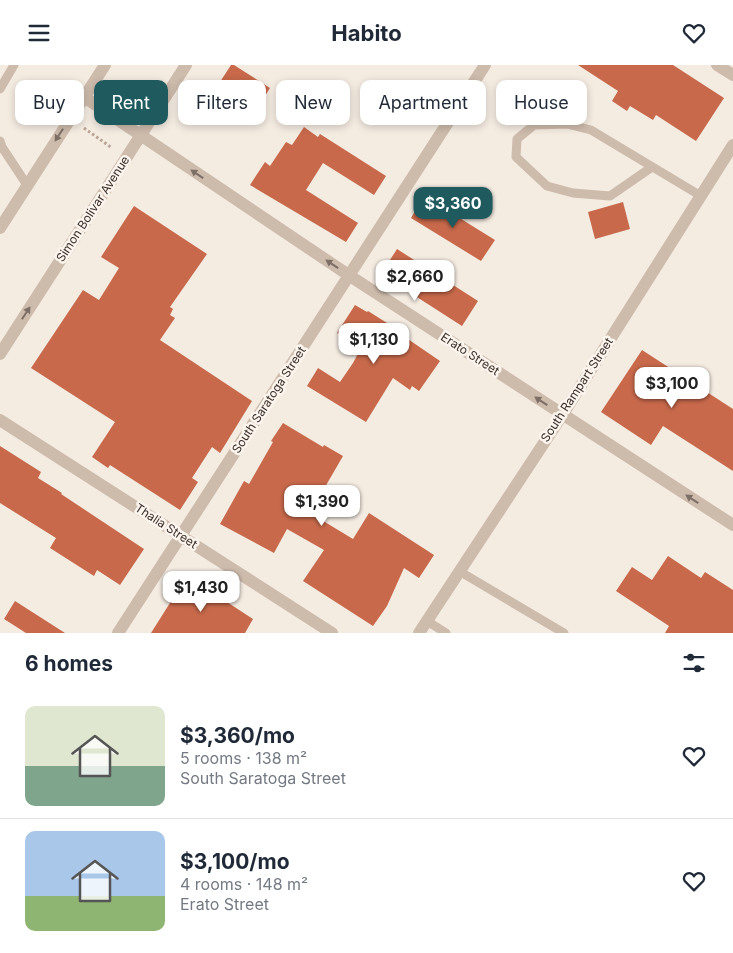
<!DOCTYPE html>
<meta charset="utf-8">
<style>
body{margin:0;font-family:Inter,sans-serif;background:#f2f2f3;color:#1f2937;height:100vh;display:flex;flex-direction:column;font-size:19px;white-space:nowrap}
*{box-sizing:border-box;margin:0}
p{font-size:16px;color:#747a83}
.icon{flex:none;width:28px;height:28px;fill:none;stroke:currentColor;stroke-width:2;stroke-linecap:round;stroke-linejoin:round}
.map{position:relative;height:568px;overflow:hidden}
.side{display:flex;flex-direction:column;background:#fff;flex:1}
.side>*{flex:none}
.banner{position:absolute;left:15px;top:15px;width:704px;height:45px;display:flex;gap:10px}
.price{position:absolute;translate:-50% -42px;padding:0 11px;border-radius:10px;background:#fff;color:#222;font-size:16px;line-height:32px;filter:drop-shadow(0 1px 2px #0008)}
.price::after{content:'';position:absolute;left:50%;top:30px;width:15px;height:11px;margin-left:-8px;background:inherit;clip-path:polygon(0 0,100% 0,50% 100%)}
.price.on{background:#1f5a5e;color:#fff}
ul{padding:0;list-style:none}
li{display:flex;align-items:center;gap:15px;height:125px;padding:0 25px}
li+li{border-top:1px solid #e0e1e3}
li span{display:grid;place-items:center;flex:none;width:140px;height:100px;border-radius:10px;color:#555}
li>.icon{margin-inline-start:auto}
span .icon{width:60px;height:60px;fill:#fffc;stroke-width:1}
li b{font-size:21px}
h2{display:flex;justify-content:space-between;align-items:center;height:60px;padding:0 25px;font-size:21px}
.chip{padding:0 18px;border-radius:10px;background:#fff;box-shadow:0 2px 8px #0003;font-size:18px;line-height:45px}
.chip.on{background:#1f5a5e;color:#fff}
header{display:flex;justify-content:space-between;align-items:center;height:65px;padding:0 25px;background:#fff;font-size:22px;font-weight:700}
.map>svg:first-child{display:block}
</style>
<header><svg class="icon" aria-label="menu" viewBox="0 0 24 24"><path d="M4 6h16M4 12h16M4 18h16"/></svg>Habito<svg class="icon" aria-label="heart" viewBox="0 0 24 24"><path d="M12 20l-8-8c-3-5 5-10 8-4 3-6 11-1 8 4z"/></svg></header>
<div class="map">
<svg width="733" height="568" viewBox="0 0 733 568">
<rect width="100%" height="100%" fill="#f4ebe1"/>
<path fill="#c8694b" d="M 231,0 L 234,0 L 270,23 L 256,45 L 218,20 Z
M 578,0 L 673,0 L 724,33 L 696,76 L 656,50 L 653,55 L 630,41 L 627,46 L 612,36 L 618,26 Z
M 304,62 L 318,72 L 320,69 L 386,111 L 374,130 L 323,98 L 306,125 L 358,158 L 346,177 L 250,120 L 265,97 L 270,101 L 286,77 L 292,80 Z
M 424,131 L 495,175 L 481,196 L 411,153 Z
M 623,137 L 630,164 L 595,174 L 588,147 Z
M 134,141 L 207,189 L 170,242 L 173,244 L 170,250 L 175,253 L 160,275 L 252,336 L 220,388 L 212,382 L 192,413 L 198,417 L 180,445 L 110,400 L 108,403 L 92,392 L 115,357 L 31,303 L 83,225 L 99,235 L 119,203 L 101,192 Z
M 397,184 L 478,236 L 462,261 L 381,209 Z
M 355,240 L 367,247 L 368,246 L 403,268 L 402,270 L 440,296 L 419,326 L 412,321 L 410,325 L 393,313 L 366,357 L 307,321 L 318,303 L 340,317 L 353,298 L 361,283 L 337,268 Z
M 642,285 L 733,344 L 733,406 L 663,361 L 651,380 L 601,347 Z
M 283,358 L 323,382 L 324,380 L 343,391 L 310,448 L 353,474 L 369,448 L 434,490 L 419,513 L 404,503 L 387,541 L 373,561 L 303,516 L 324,485 L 287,464 L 274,488 L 220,459 L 244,416 L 249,419 L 273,377 L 271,376 Z
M 0,381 L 41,407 L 38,413 L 62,428 L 61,429 L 144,484 L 120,520 L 97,505 L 94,511 L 50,483 L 56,473 L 0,438 Z
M 668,491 L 701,513 L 705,507 L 733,525 L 733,568 L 665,568 L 669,561 L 616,526 L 632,502 L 652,515 Z
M 187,511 L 253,554 L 245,568 L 151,568 Z
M 15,536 L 65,568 L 26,568 L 4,554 Z"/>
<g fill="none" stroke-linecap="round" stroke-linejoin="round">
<path stroke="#b9a596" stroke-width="3" stroke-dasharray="2.5 2.5" stroke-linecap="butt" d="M 84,63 L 112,83"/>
<path stroke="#cdbbac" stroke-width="9" d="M 0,24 L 14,0
M 0,76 L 2,82 L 27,120
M 652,102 L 610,131 L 573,128 L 547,121 L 516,92 L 517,74 L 534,60 L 567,59 L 591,65 L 701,131
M 459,506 L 564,568
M 427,556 L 446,568"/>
<path stroke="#cdbbac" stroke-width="12" d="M 717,0 L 733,10
M 84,32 L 350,211 L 733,460
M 0,355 L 332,568
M 118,568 L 485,0
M 419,568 L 563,349 L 733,80"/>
<path stroke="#cdbbac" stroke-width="12" d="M 0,163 L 105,0
M 0,289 L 186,0"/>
</g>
<defs><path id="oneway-solid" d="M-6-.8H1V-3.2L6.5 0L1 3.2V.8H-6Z" transform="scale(1.25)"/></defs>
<g fill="#7d6f65">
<use href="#oneway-solid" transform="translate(59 70) rotate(123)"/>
<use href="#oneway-solid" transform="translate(197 109) rotate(-146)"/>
<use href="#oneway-solid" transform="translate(332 199) rotate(-146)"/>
<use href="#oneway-solid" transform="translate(26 248) rotate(-57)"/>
<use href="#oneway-solid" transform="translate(541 336) rotate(-147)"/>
<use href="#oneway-solid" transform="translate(692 434) rotate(-147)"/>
</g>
<g text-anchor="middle" stroke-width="5" stroke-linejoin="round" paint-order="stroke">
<g font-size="12" fill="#3b302b" stroke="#fbf5ee">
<text transform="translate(93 144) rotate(-57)" y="4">Simon Bolivar Avenue</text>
<text transform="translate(470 289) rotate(33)" y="4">Erato Street</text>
<text transform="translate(577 325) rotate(-57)" y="4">South Rampart Street</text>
<text transform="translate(269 335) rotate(-57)" y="4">South Saratoga Street</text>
<text transform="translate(166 461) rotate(33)" y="4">Thalia Street</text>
</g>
</g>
</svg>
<b class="price on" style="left:453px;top:164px">$3,360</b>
<b class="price" style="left:415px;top:237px">$2,660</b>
<b class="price" style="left:374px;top:300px">$1,130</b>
<b class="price" style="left:672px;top:344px">$3,100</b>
<b class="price" style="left:322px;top:462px">$1,390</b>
<b class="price" style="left:201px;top:548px">$1,430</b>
<div class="banner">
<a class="chip">Buy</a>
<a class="chip on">Rent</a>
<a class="chip">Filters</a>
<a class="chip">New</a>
<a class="chip">Apartment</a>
<a class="chip">House</a>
</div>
</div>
<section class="side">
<h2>6 homes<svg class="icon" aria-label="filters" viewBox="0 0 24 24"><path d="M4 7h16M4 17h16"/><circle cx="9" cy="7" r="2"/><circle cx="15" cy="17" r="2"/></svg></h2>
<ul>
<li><span style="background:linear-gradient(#dfe7d0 60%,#7fa58c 0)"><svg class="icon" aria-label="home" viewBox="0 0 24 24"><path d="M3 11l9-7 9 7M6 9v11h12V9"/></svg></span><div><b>$3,360/mo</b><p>5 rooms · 138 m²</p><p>South Saratoga Street</p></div><svg class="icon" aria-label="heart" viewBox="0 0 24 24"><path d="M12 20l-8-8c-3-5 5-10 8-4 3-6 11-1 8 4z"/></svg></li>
<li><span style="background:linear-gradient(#a9c7e8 65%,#8fb573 0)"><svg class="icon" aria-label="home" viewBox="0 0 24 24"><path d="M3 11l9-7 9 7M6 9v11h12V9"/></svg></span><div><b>$3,100/mo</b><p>4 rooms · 148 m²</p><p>Erato Street</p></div><svg class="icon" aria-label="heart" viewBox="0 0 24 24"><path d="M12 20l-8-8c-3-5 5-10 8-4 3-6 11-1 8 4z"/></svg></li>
</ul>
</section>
